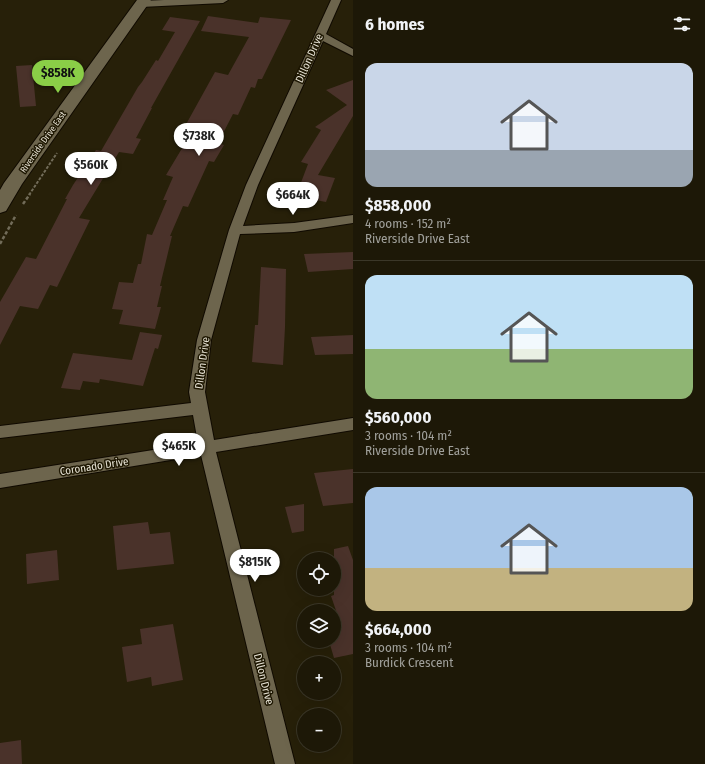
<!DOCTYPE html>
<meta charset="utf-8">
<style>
body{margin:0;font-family:"Fira Sans Condensed",sans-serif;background:#2a2515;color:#f1f3f6;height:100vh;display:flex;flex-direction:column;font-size:15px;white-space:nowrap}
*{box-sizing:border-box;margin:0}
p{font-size:13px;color:#a0a09b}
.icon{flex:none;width:22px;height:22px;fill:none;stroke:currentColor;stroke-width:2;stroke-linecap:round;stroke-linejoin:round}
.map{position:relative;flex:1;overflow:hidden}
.drawer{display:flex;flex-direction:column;background:#1d1807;width:352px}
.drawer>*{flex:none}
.fabs{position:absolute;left:297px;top:552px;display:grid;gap:8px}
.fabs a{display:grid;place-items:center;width:44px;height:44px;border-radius:50%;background:#1d1807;box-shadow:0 4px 16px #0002,0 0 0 1px #3b3728;font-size:20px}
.price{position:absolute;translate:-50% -34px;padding:0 9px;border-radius:14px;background:#fff;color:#222;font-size:13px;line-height:26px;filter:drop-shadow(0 1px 2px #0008)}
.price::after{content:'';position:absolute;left:50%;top:24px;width:12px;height:9px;margin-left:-6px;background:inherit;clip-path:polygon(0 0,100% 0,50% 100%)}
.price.current{background:#8ace47;color:#111}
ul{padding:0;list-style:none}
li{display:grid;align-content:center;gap:8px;height:212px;padding:0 12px}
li+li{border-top:1px solid #3b3728}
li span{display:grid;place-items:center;height:124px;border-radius:12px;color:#555}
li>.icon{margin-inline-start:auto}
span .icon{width:72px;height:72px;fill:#fffc;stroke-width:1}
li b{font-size:17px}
h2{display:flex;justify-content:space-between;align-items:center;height:48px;padding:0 12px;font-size:17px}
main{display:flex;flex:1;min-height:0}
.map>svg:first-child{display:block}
</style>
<main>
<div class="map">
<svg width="353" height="764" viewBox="0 0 353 764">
<rect width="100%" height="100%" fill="#272009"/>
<path fill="#4a322a" d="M 208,16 L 258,23 L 260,17 L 291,20 L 262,79 L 258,79 L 255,88 L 251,87 L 238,115 L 233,114 L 218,143 L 224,145 L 214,162 L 209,161 L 188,207 L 183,206 L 170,236 L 172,236 L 160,286 L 162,286 L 157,307 L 161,307 L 155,329 L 119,324 L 123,310 L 112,309 L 119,282 L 133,283 L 138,264 L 141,264 L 147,234 L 152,235 L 167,200 L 163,200 L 173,177 L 166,175 L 193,130 L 184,128 L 215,72 L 228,75 L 249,37 L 201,31 Z
M 170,17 L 200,21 L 151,108 L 152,108 L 136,138 L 141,139 L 133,154 L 119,152 L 79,218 L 90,220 L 57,287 L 50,285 L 38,309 L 20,306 L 0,345 L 0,302 L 26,257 L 36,259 L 67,199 L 65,199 L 73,185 L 96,150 L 101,151 L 138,87 L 142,82 L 156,60 L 158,61 L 175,32 L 162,30 Z
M 32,65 L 36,106 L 20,107 L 16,66 Z
M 353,80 L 353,116 L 318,175 L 335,178 L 326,202 L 305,198 L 301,204 L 294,201 L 308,164 L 301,162 L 321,130 L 315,127 L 347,105 L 326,90 Z
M 353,252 L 353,269 L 308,272 L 304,254 Z
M 261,267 L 286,269 L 285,327 L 283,365 L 252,362 L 255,325 L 258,325 Z
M 140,332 L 162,335 L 158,349 L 155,348 L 143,386 L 100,379 L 99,383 L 83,381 L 80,390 L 61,388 L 73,353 L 132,360 Z
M 353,335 L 353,354 L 315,355 L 311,337 Z
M 353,469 L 353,503 L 323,506 L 314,473 Z
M 304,504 L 304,531 L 292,533 L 285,507 Z
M 148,522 L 150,534 L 170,532 L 174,564 L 117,570 L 113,526 Z
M 348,546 L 353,560 L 353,654 L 334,658 L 329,641 L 334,641 L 334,629 L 342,628 L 331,596 L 334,595 L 334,549 Z
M 57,550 L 59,580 L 27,584 L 26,554 Z
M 173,624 L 183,680 L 152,686 L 151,677 L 127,682 L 122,647 L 142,644 L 140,629 Z
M 21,740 L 22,764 L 0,764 L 0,743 Z"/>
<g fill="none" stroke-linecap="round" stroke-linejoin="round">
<defs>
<path id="street" d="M 164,0 L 228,0 L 223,3 L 141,7 L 136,4 L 141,1 Z
M 331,0 L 341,0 L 326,34 L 353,49 L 353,56 L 323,41 L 258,185 L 243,226 L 294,223 L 353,215 L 353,223 L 294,232 L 240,234 L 211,340 L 205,392 L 214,440 L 353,418 L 353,430 L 216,452 L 295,764 L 275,764 L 201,455 L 0,488 L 0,474 L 198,443 L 193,415 L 0,438 L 0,426 L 191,403 L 189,392 L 197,340 L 229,230 L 246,185 Z"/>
<path id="secondary" d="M 137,0 L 151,0 L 22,184 L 6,211 L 0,213 L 0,190 L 4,183 Z"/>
</defs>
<use href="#street" stroke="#100a00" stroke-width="2"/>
<use href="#secondary" stroke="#100a00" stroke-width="2"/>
<path stroke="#726c59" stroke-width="2" stroke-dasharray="3 1.5" stroke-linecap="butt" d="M 29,195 L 57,153"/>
<path stroke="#726c59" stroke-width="2.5" stroke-dasharray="3.5 2" stroke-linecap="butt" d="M 23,204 L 30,194
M 0,244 L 16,215"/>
<use href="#street" fill="#6d654d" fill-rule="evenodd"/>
<use href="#secondary" fill="#6d654d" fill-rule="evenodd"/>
</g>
<g text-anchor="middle" stroke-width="3" stroke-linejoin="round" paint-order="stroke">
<g font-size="9" fill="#e8e4d6" stroke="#1e1702">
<text transform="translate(43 142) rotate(-55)" y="3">Riverside Drive East</text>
</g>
<g font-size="11" fill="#e8e4d6" stroke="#1e1702">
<text transform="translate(309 58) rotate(-66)" y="4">Dillon Drive</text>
<text transform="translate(202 363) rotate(-82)" y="4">Dillon Drive</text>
<text transform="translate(94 466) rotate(-9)" y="4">Coronado Drive</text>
<text transform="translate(264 679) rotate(76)" y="4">Dillon Drive</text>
</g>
</g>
</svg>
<div class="fabs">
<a><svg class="icon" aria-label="locate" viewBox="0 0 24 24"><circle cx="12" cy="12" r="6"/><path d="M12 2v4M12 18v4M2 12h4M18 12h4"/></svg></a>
<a><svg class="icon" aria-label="layers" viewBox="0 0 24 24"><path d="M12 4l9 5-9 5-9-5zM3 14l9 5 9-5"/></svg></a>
<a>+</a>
<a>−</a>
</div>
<b class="price current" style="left:58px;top:94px">$858K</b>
<b class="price" style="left:199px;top:157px">$738K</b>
<b class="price" style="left:91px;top:186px">$560K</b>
<b class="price" style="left:293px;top:216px">$664K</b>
<b class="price" style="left:179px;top:467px">$465K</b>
<b class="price" style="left:255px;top:583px">$815K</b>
</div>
<section class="drawer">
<h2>6 homes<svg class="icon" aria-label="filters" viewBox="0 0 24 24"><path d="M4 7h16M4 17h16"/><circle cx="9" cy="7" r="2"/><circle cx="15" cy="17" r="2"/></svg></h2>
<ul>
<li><span style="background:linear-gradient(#c9d6e8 70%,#9aa5b1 0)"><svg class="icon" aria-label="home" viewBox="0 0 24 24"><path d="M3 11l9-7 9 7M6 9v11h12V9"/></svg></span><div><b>$858,000</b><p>4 rooms · 152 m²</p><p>Riverside Drive East</p></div></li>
<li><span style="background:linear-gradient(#bfe0f5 60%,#8fb573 0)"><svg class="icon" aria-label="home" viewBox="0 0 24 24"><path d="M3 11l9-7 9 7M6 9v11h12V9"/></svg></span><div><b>$560,000</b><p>3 rooms · 104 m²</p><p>Riverside Drive East</p></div></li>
<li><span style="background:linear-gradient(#a9c7e8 65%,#c2b280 0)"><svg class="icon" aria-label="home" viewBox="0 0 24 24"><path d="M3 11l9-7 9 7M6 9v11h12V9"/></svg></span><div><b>$664,000</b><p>3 rooms · 104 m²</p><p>Burdick Crescent</p></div></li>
</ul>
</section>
</main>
